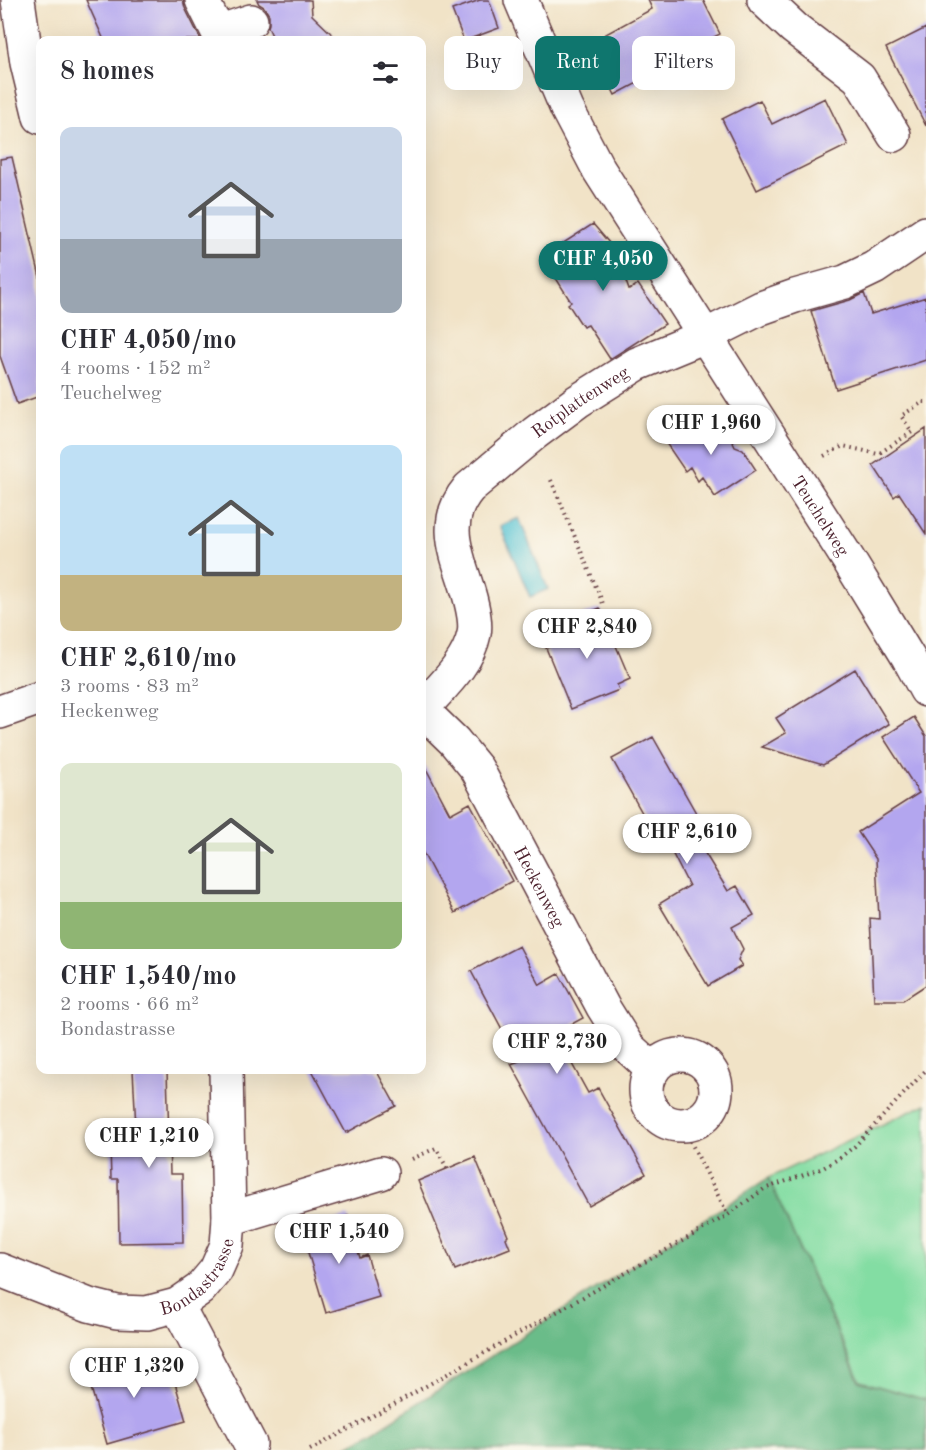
<!DOCTYPE html>
<meta charset="utf-8">
<style>
body{margin:0;font-family:"Old Standard TT",serif;background:#f7f7f7;color:#2b2b33;height:100vh;display:flex;flex-direction:column;font-size:22px;white-space:nowrap}
*{box-sizing:border-box;margin:0}
p{font-size:20px;color:#7c7c81}
.icon{flex:none;width:33px;height:33px;fill:none;stroke:currentColor;stroke-width:2;stroke-linecap:round;stroke-linejoin:round}
.map{position:relative;flex:1;overflow:hidden}
.drawer{position:absolute;left:36px;top:36px;width:390px;height:1038px;display:flex;flex-direction:column;background:#fff;border-radius:12px;box-shadow:0 6px 24px #0002}
.drawer>*{flex:none}
.banner{position:absolute;left:444px;top:36px;width:392px;height:54px;display:flex;gap:12px}
.price{position:absolute;translate:-50% -51px;padding:0 14px;border-radius:21px;background:#fff;color:#222;font-size:20px;line-height:39px;filter:drop-shadow(0 2px 3px #0008)}
.price::after{content:'';position:absolute;left:50%;top:36px;width:18px;height:14px;margin-left:-9px;background:inherit;clip-path:polygon(0 0,100% 0,50% 100%)}
.price.on{background:#0f766e;color:#fff}
ul{padding:0;list-style:none}
li{display:grid;align-content:center;gap:12px;height:318px;padding:0 24px}
li span{display:grid;place-items:center;height:186px;border-radius:12px;color:#555}
li>.icon{margin-inline-start:auto}
span .icon{width:108px;height:108px;fill:#fffc;stroke-width:1}
li b{font-size:26px}
h2{display:flex;justify-content:space-between;align-items:center;height:72px;padding:0 24px;font-size:26px}
.chip{padding:0 21px;border-radius:12px;background:#fff;box-shadow:0 6px 24px #0002;font-size:21px;line-height:54px}
.chip.on{background:#0f766e;color:#fff}
.map>svg:first-child{display:block}
</style>
<div class="map">
<svg width="926" height="1450" viewBox="0 0 926 1450">
<rect width="100%" height="100%" fill="#fbf7ec"/>
<filter id="ink" filterUnits="userSpaceOnUse"><feTurbulence type="fractalNoise" baseFrequency=".0167" numOctaves="2"/><feDisplacementMap in="SourceGraphic" scale="12" xChannelSelector="R" yChannelSelector="G"/><feConvolveMatrix kernelMatrix="1 2 1 2 8 2 1 2 1" color-interpolation-filters="sRGB"/></filter>
<filter id="wash" filterUnits="userSpaceOnUse"><feTurbulence type="fractalNoise" baseFrequency=".008" numOctaves="4" result="noise"/><feDisplacementMap in="SourceGraphic" scale="24" xChannelSelector="R" yChannelSelector="G"/><feGaussianBlur stdDeviation="1.35" result="paint"/><feColorMatrix in="noise" values="0 0 0 0 0 0 0 0 0 0 0 0 0 0 0 0 0 1.4 0 .05"/><feComposite in="paint" operator="in"/></filter>
<g filter="url(#wash)">
<rect width="100%" height="100%" fill="#f1e3c7"/>
<path fill="#83dda3" stroke="#667e67" stroke-width="1.5" d="M 926,1104 L 926,1400 L 860,1381 L 768,1178 Z"/>
<path fill="#6abc89" stroke="#5a6e5a" stroke-width="1.5" d="M 768,1178 L 859,1381 L 926,1400 L 926,1450 L 340,1450 L 367,1436 Z"/>
<path fill="#5ac5d4" stroke="#527280" stroke-width="1.5" d="M 519,518 L 548,589 L 530,597 L 500,526 Z"/>
<g id="blocks">
<path fill="#b3a6ef" d="M 86,0 L 183,0 L 185,8 L 201,40 L 104,40 Z
M 257,0 L 311,0 L 312,15 L 338,40 L 274,40 L 268,27 L 269,24 L 269,15 L 264,7 L 259,4 Z
M 480,0 L 489,0 L 499,28 L 464,41 L 452,10 Z
M 648,0 L 703,0 L 720,34 L 676,56 L 679,61 L 615,95 L 608,81 L 604,83 L 584,46 L 652,9 Z
M 926,28 L 926,126 L 886,48 Z
M 825,98 L 848,145 L 757,190 L 722,119 L 760,100 L 772,124 Z
M 12,157 L 40,277 L 40,396 L 17,404 L 0,356 L 0,159 Z
M 593,224 L 615,250 L 629,290 L 638,284 L 665,324 L 610,359 L 588,325 L 583,327 L 568,304 L 571,302 L 549,267 L 558,262 L 551,251 Z
M 864,293 L 871,314 L 926,297 L 926,360 L 836,389 L 811,311 L 850,300 Z
M 705,417 L 720,430 L 729,434 L 735,447 L 743,450 L 756,470 L 715,497 L 702,477 L 698,481 L 690,467 L 685,471 L 666,443 Z
M 926,429 L 926,534 L 899,493 L 894,497 L 873,465 Z
M 600,608 L 630,679 L 617,685 L 619,690 L 571,709 L 546,648 L 557,643 L 554,635 L 568,629 L 565,622 Z
M 855,669 L 889,724 L 823,765 L 762,747 L 786,733 L 776,718 Z
M 914,717 L 926,736 L 926,985 L 903,1000 L 874,1000 L 870,918 L 879,919 L 876,859 L 858,832 L 919,793 L 883,737 Z
M 653,737 L 704,827 L 714,833 L 703,850 L 728,891 L 737,886 L 754,915 L 732,927 L 743,949 L 738,960 L 742,966 L 708,986 L 659,904 L 689,886 L 657,823 L 650,827 L 612,759 Z
M 422,761 L 450,814 L 470,803 L 512,881 L 455,913 L 422,851 Z
M 519,946 L 540,985 L 559,974 L 583,1018 L 555,1033 L 588,1093 L 598,1088 L 646,1174 L 589,1206 L 511,1064 L 519,1061 L 471,971 Z
M 133,1070 L 167,1070 L 170,1174 L 182,1174 L 183,1242 L 119,1243 L 118,1179 L 111,1179 L 110,1147 L 137,1147 Z
M 312,1070 L 376,1070 L 396,1106 L 346,1133 Z
M 475,1157 L 508,1236 L 506,1238 L 510,1248 L 455,1270 L 418,1181 Z
M 348,1216 L 360,1258 L 367,1255 L 379,1297 L 326,1313 L 301,1229 Z
M 143,1354 L 149,1375 L 171,1369 L 186,1421 L 107,1444 L 86,1370 Z"/>
</g>
</g>
<g filter="url(#ink)">
<use href="#blocks" fill-opacity="0" stroke="#633c42" stroke-width="1.5"/>
<g fill="none" stroke-linecap="round" stroke-linejoin="round">
<defs>
<g id="minor">
<path d="M 18,0 L 27,63 L 40,117"/>
<path d="M 202,0 L 218,32 L 251,21"/>
<path id="s1" d="M 521,0 L 567,109 L 599,170 L 848,559 L 908,657 L 926,690"/>
<path d="M 764,0 L 794,28 L 859,78 L 894,135"/>
<path id="s2" d="M 422,709 C 441,687 468,664 474,634 C 476,625 474,615 472,606 C 463,564 436,527 469,488 L 535,433 L 578,401 L 637,364 L 705,336 L 761,308 L 795,296 L 845,282 L 874,268 L 926,233"/>
<path id="s3" d="M 422,710 L 454,741 L 477,769 L 603,1007 L 628,1047 L 653,1070"/>
<path d="M 0,712 L 40,698"/>
<circle cx="681" cy="1090" r="35"/>
<path d="M 229,1219 L 381,1173"/>
<path id="s4" d="M 0,1270 L 89,1305 L 117,1312 L 147,1313 L 177,1305 L 200,1289 L 216,1270 L 227,1245 L 229,1219 L 226,1070"/>
<path d="M 177,1305 L 250,1444"/>
</g>
</defs>
<use href="#minor" stroke="#633c42" stroke-width="36"/>
<path stroke="#633c42" stroke-width="4" stroke-dasharray="1.5 4.5" stroke-linecap="butt" d="M 824,456 L 843,446 L 878,454 L 912,432 L 901,416 L 923,402 L 926,402
M 551,480 L 604,606
M 682,1125 L 728,1215
M 412,1159 L 436,1148 L 447,1168
M 310,1450 L 389,1407 L 728,1215 L 764,1189 L 823,1168 L 838,1159 L 855,1146 L 926,1070"/>
<use href="#minor" stroke="#fff" stroke-width="33"/>
</g>
</g>
<g text-anchor="middle" stroke-width="5" stroke-linejoin="round" paint-order="stroke">
<g font-size="18" fill="#4a1f2b" stroke="#fbf7ec">
<text dy="6" stroke="none"><textPath href="#s2" startOffset="386">Rotplattenweg</textPath></text>
<text dy="6" stroke="none"><textPath href="#s1" startOffset="598">Teuchelweg</textPath></text>
<text dy="6" stroke="none"><textPath href="#s3" startOffset="214">Heckenweg</textPath></text>
<text dy="6" stroke="none"><textPath href="#s4" startOffset="220">Bondastrasse</textPath></text>
</g>
</g>
</svg>
<b class="price on" style="left:603px;top:292px">CHF 4,050</b>
<b class="price" style="left:711px;top:456px">CHF 1,960</b>
<b class="price" style="left:587px;top:660px">CHF 2,840</b>
<b class="price" style="left:687px;top:865px">CHF 2,610</b>
<b class="price" style="left:557px;top:1075px">CHF 2,730</b>
<b class="price" style="left:149px;top:1169px">CHF 1,210</b>
<b class="price" style="left:339px;top:1265px">CHF 1,540</b>
<b class="price" style="left:134px;top:1399px">CHF 1,320</b>
<div class="banner">
<a class="chip">Buy</a>
<a class="chip on">Rent</a>
<a class="chip">Filters</a>
</div>
<section class="drawer">
<h2>8 homes<svg class="icon" aria-label="filters" viewBox="0 0 24 24"><path d="M4 7h16M4 17h16"/><circle cx="9" cy="7" r="2"/><circle cx="15" cy="17" r="2"/></svg></h2>
<ul>
<li><span style="background:linear-gradient(#c9d6e8 60%,#9aa5b1 0)"><svg class="icon" aria-label="home" viewBox="0 0 24 24"><path d="M3 11l9-7 9 7M6 9v11h12V9"/></svg></span><div><b>CHF 4,050/mo</b><p>4 rooms · 152 m²</p><p>Teuchelweg</p></div></li>
<li><span style="background:linear-gradient(#bfe0f5 70%,#c2b280 0)"><svg class="icon" aria-label="home" viewBox="0 0 24 24"><path d="M3 11l9-7 9 7M6 9v11h12V9"/></svg></span><div><b>CHF 2,610/mo</b><p>3 rooms · 83 m²</p><p>Heckenweg</p></div></li>
<li><span style="background:linear-gradient(#dfe7d0 75%,#8fb573 0)"><svg class="icon" aria-label="home" viewBox="0 0 24 24"><path d="M3 11l9-7 9 7M6 9v11h12V9"/></svg></span><div><b>CHF 1,540/mo</b><p>2 rooms · 66 m²</p><p>Bondastrasse</p></div></li>
</ul>
</section>
</div>
